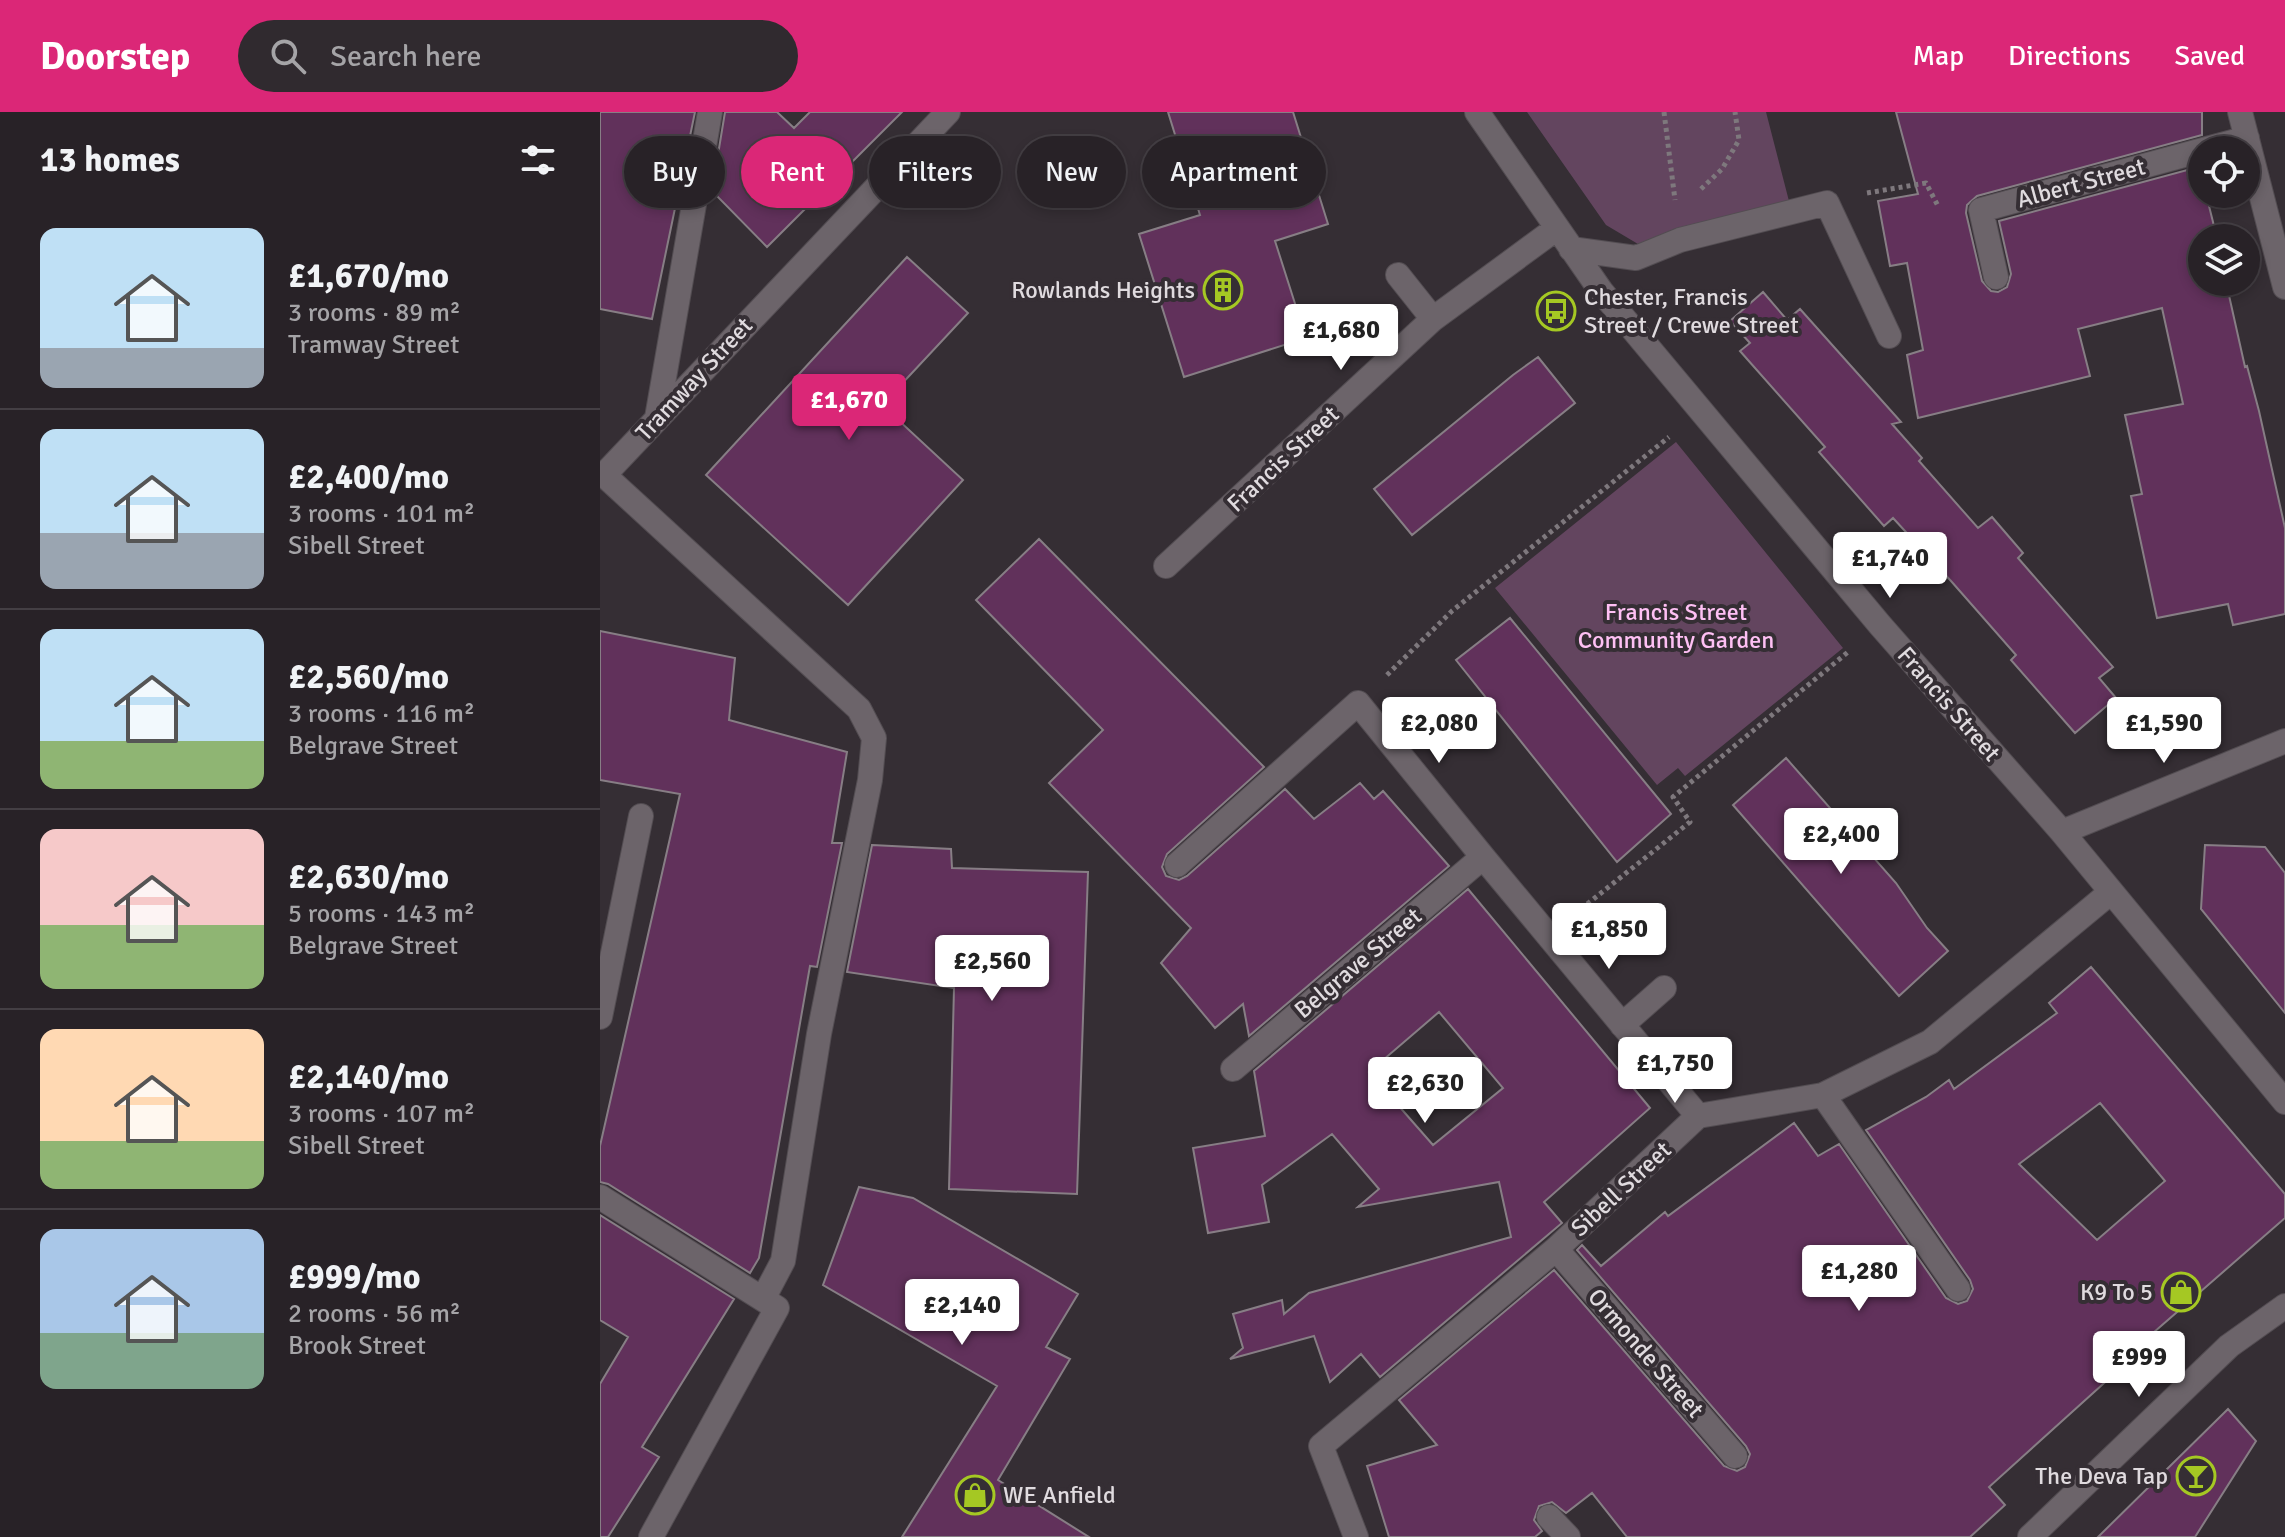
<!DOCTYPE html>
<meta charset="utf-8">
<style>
body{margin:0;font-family:Signika,sans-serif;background:#302a2f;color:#f1f3f6;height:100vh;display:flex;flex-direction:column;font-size:30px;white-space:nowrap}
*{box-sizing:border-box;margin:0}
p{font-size:26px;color:#a5a4a7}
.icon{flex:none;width:44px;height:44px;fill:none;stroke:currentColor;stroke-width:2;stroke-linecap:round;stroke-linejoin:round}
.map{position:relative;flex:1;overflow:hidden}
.panel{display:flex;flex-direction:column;background:#282227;width:600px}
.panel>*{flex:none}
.hud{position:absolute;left:24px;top:24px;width:760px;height:72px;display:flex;gap:16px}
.tools{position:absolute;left:1588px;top:24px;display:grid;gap:16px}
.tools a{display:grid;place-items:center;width:72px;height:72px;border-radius:50%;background:#282227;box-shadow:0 4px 12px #0003,0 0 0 2px #443f44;font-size:40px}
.price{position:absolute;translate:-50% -68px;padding:0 18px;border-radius:8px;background:#fff;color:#222;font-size:26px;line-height:52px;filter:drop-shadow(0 2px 4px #0008)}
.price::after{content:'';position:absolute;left:50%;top:48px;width:24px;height:18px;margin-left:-12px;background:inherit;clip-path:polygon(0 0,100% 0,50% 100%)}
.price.active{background:#db2777;color:#fff}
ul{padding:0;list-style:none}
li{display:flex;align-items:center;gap:24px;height:200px;padding:0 40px}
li+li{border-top:2px solid #443f44}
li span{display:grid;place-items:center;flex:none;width:224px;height:160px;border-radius:16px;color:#555}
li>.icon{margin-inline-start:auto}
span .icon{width:96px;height:96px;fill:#fffc;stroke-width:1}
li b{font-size:34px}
h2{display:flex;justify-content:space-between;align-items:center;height:96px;padding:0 40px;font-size:34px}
.tag{padding:0 28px;border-radius:36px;background:#282227;box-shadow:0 4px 12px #0003,0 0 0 2px #443f44;font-size:28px;line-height:72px}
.tag.active{background:#db2777;color:#fff}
header{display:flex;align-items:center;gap:48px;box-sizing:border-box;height:112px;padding:0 40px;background:#db2777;color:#fff}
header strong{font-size:38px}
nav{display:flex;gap:44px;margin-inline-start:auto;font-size:28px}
.search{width:560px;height:72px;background:#302a2f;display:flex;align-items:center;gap:20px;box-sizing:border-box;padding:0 28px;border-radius:44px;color:#a5a4a7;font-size:30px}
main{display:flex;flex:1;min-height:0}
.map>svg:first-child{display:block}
</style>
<header>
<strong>Doorstep</strong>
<div class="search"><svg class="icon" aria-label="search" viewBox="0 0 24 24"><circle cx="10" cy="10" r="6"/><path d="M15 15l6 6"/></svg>Search here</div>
<nav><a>Map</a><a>Directions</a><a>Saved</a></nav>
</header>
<main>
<section class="panel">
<h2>13 homes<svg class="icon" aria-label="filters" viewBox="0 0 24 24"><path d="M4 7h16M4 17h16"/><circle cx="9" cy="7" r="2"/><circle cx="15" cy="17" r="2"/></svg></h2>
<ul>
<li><span style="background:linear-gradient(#bfe0f5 75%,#9aa5b1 0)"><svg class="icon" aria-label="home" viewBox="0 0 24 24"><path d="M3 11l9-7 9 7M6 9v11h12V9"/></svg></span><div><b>£1,670/mo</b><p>3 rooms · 89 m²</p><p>Tramway Street</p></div></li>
<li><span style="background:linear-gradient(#bfe0f5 65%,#9aa5b1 0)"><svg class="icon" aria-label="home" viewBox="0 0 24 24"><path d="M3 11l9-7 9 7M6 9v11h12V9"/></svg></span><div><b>£2,400/mo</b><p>3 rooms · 101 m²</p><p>Sibell Street</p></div></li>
<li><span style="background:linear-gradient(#bfe0f5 70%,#8fb573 0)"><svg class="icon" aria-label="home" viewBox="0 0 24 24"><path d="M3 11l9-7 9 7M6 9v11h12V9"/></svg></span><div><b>£2,560/mo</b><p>3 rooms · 116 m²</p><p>Belgrave Street</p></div></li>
<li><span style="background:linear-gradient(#f6c9c9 60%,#8fb573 0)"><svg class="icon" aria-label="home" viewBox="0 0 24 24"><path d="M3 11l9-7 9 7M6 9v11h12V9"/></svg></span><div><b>£2,630/mo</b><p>5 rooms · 143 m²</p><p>Belgrave Street</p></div></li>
<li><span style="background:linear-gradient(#ffd9b3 70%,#8fb573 0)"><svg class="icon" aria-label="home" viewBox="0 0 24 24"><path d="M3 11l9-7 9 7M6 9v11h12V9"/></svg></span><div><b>£2,140/mo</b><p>3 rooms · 107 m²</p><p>Sibell Street</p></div></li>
<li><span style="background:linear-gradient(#a9c7e8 65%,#7fa58c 0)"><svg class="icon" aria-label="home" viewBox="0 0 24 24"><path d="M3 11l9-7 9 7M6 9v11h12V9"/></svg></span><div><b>£999/mo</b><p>2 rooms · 56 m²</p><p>Brook Street</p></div></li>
</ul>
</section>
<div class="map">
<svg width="1685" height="1425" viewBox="0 0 1685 1425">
<rect width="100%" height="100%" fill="#352e34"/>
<path fill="#63455f" d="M 927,0 L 1166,0 L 1190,93 L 1038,132 L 1006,113 Z
M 1076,330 L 1243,536 L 1085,664 L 1078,656 L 1057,673 L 895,476 Z"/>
<path fill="#61315b" stroke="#877e85" stroke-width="2" fill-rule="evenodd" d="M 0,0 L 95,0 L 52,207 L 0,197 Z
M 125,0 L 177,0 L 194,16 L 210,0 L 302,0 L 167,135 L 112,79 Z
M 568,0 L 693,0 L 728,112 L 675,129 L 706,226 L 584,265 L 539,122 L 600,103 Z
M 1296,0 L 1602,0 L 1602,23 L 1377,84 L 1367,93 L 1366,101 L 1382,169 L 1391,179 L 1398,180 L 1407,175 L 1411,162 L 1399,109 L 1602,54 L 1602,82 L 1606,82 L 1617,126 L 1602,126 L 1602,170 L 1626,170 L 1645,255 L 1647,254 L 1659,299 L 1685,416 L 1685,502 L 1633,513 L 1628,492 L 1557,506 L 1531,384 L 1542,382 L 1525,303 L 1583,292 L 1562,196 L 1478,217 L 1490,264 L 1318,306 L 1307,243 L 1323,238 L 1307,151 L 1290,154 L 1278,89 L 1318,82 Z
M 307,145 L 368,201 L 282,293 L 363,368 L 248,493 L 106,363 Z
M 1163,180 L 1187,208 L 1200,197 L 1301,310 L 1292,312 L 1322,346 L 1319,349 L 1378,416 L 1392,405 L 1423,441 L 1418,446 L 1513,555 L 1499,566 L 1516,586 L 1475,621 L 1411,548 L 1416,543 L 1351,469 L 1293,406 L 1284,414 L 1219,340 L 1225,335 L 1140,239 L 1150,231 L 1130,209 Z
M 938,245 L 975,291 L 812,423 L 774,377 L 913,263 Z
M 439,427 L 664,655 L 567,742 L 562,755 L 566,764 L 579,768 L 587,764 L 685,677 L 714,707 L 760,671 L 774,687 L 783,679 L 849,754 L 649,924 L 643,892 L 615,916 L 561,851 L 591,816 L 449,671 L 503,618 L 376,488 Z
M 910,506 L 1071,702 L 1017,750 L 856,548 Z
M 0,519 L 135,546 L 129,608 L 247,640 L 232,731 L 242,731 L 217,855 L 210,854 L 159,1146 L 150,1161 L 8,1072 L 0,1070 L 0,1034 L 80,682 L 0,668 Z
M 1186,646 L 1296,771 L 1327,816 L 1348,839 L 1299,884 L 1133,693 Z
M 272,733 L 351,737 L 352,756 L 488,760 L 477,1082 L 349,1077 L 354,876 L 247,860 Z
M 1605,733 L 1665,735 L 1685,761 L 1685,901 L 1601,797 Z
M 868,777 L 1050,996 L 944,1090 L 962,1111 L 780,1265 L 761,1242 L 730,1270 L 714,1224 L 630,1247 L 643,1236 L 633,1202 L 682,1188 L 684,1202 L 709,1181 L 911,1125 L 899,1070 L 758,1095 L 779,1077 L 732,1022 L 662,1073 L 669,1110 L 608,1121 L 593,1036 L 665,1024 L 654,959 ZM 839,900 L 903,976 L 833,1033 L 769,960 Z
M 1491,855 L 1685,1082 L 1685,1106 L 1553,1221 L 1513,1263 L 1389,1375 L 1405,1393 L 1370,1425 L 1027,1425 L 992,1381 L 966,1401 L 952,1390 L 939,1394 L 934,1408 L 942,1419 L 935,1425 L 789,1425 L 767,1354 L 837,1333 L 799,1288 L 954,1158 L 1124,1354 L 1137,1359 L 1145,1355 L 1150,1342 L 1146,1334 L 977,1138 L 982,1133 L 1001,1154 L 1065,1100 L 1068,1104 L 1194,1011 L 1218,1044 L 1239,1032 L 1346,1186 L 1358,1192 L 1367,1189 L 1373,1177 L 1370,1168 L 1266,1018 L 1326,985 L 1349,968 L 1354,977 L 1457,901 L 1449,891 ZM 1500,991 L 1565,1069 L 1497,1128 L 1419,1052 Z
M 259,1075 L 313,1086 L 478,1182 L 446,1235 L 470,1247 L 398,1368 L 489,1425 L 302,1425 L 397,1274 L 223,1173 Z
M 0,1103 L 134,1187 L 42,1335 L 59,1345 L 8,1425 L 0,1425 L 0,1272 L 28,1225 L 0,1208 Z
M 1628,1297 L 1656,1329 L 1595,1425 L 1498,1425 Z"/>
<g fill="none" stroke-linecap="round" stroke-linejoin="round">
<defs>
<path id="minor" d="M 877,0 L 1001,179 L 1280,513 L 1462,720 L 1685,990
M 1640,0 L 1685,175
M 971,137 L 1036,146 L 1080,128 L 1227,91 L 1289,224
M 798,163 L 833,207
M 1396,165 L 1381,98 L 1647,26
M 57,306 L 110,0
M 0,362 L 4,363 L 348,0
M 4,363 L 259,597 L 274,626 L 270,668 L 219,922 L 183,1149 L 163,1187
M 566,454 L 833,207 L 957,116
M 1462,720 L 1685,629
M 577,753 L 758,591 L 883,745 L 1098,1004
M 0,905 L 41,704
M 1022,913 L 1064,876
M 633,957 L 883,745
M 1223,983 L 1358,1177
M 0,1085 L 177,1196 L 51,1425
M 956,1137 L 1135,1344
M 949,1405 L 968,1425
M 756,1425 L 721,1334 L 956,1137 L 1098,1004 L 1223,983 L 1330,930 L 1511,780
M 1430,1425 L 1629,1234 L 1685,1194"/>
</defs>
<use href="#minor" stroke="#534d52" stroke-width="26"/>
<path stroke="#7e787d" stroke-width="5" stroke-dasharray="4 4" stroke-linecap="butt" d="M 1064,0 L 1075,88
M 1101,77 L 1122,57 L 1139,28 L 1135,0
M 1267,81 L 1326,71 L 1338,94
M 787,563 L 852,499 L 1069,325
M 981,797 L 1090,710 L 1073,685 L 1248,540"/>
<use href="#minor" stroke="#6c646a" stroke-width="24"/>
</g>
<defs>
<symbol id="building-ring" viewBox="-11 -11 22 22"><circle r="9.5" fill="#352e34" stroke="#a5c823" stroke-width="1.5"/><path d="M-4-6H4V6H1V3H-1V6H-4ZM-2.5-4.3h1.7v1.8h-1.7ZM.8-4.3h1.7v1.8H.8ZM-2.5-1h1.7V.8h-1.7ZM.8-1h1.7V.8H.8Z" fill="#a5c823"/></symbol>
<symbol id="bus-ring" viewBox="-11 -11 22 22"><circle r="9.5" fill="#352e34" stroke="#a5c823" stroke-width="1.5"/><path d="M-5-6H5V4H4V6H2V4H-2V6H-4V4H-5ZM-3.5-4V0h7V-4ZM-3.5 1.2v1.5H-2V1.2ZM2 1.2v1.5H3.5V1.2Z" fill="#a5c823"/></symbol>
<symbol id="shop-ring" viewBox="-11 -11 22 22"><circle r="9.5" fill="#352e34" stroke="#a5c823" stroke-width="1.5"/><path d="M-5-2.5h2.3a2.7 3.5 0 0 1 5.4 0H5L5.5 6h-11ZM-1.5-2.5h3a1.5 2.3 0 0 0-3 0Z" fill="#a5c823"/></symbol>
<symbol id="bar-ring" viewBox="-11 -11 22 22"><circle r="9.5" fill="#352e34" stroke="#a5c823" stroke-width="1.5"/><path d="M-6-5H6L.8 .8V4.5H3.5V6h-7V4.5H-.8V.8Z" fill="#a5c823"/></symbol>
</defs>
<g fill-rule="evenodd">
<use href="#building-ring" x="601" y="156" width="44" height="44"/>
<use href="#bus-ring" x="934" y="177" width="44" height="44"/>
<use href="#shop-ring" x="1559" y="1158" width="44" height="44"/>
<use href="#bar-ring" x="1574" y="1342" width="44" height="44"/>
<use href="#shop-ring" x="353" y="1361" width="44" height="44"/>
</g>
<g text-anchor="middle" stroke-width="8" stroke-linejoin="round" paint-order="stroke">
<g font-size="24" fill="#e0dbdf" stroke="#352e34">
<text transform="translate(1481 71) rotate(-15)" y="8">Albert Street</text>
<text transform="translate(94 267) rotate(-47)" y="8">Tramway Street</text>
<text transform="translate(683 347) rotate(-43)" y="8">Francis Street</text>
<text transform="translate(1349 592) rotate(49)" y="8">Francis Street</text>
<text transform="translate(758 851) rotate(-40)" y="8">Belgrave Street</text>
<text transform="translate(1021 1077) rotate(-43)" y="8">Sibell Street</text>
<text transform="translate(1046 1241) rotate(49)" y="8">Ormonde Street</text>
</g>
<g font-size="24" fill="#e0dbdf" stroke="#352e34" text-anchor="end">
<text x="595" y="186">Rowlands Heights</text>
<text x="984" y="193" text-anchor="start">Chester, Francis<tspan x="984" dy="28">Street / Crewe Street</tspan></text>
<text x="1553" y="1188">K9 To 5</text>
<text x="1568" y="1372">The Deva Tap</text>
<text x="403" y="1391" text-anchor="start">WE Anfield</text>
</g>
<g font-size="24" fill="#fec0f4" stroke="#352e34">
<text x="1076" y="508">Francis Street<tspan x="1076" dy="28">Community Garden</tspan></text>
</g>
</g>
</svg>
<div class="tools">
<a><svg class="icon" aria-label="locate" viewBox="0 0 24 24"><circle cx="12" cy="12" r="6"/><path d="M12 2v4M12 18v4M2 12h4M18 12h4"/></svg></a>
<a><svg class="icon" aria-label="layers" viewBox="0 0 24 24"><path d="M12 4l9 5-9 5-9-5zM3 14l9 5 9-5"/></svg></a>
</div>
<b class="price" style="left:741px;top:260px">£1,680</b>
<b class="price active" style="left:249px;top:330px">£1,670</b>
<b class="price" style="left:1290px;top:488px">£1,740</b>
<b class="price" style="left:839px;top:653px">£2,080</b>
<b class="price" style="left:1564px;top:653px">£1,590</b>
<b class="price" style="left:1241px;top:764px">£2,400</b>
<b class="price" style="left:1009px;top:859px">£1,850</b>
<b class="price" style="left:392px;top:891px">£2,560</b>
<b class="price" style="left:1075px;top:993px">£1,750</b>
<b class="price" style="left:825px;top:1013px">£2,630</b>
<b class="price" style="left:1259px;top:1201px">£1,280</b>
<b class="price" style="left:362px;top:1235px">£2,140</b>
<b class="price" style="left:1539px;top:1287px">£999</b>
<div class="hud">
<a class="tag">Buy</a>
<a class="tag active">Rent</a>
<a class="tag">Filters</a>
<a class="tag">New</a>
<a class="tag">Apartment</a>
</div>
</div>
</main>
